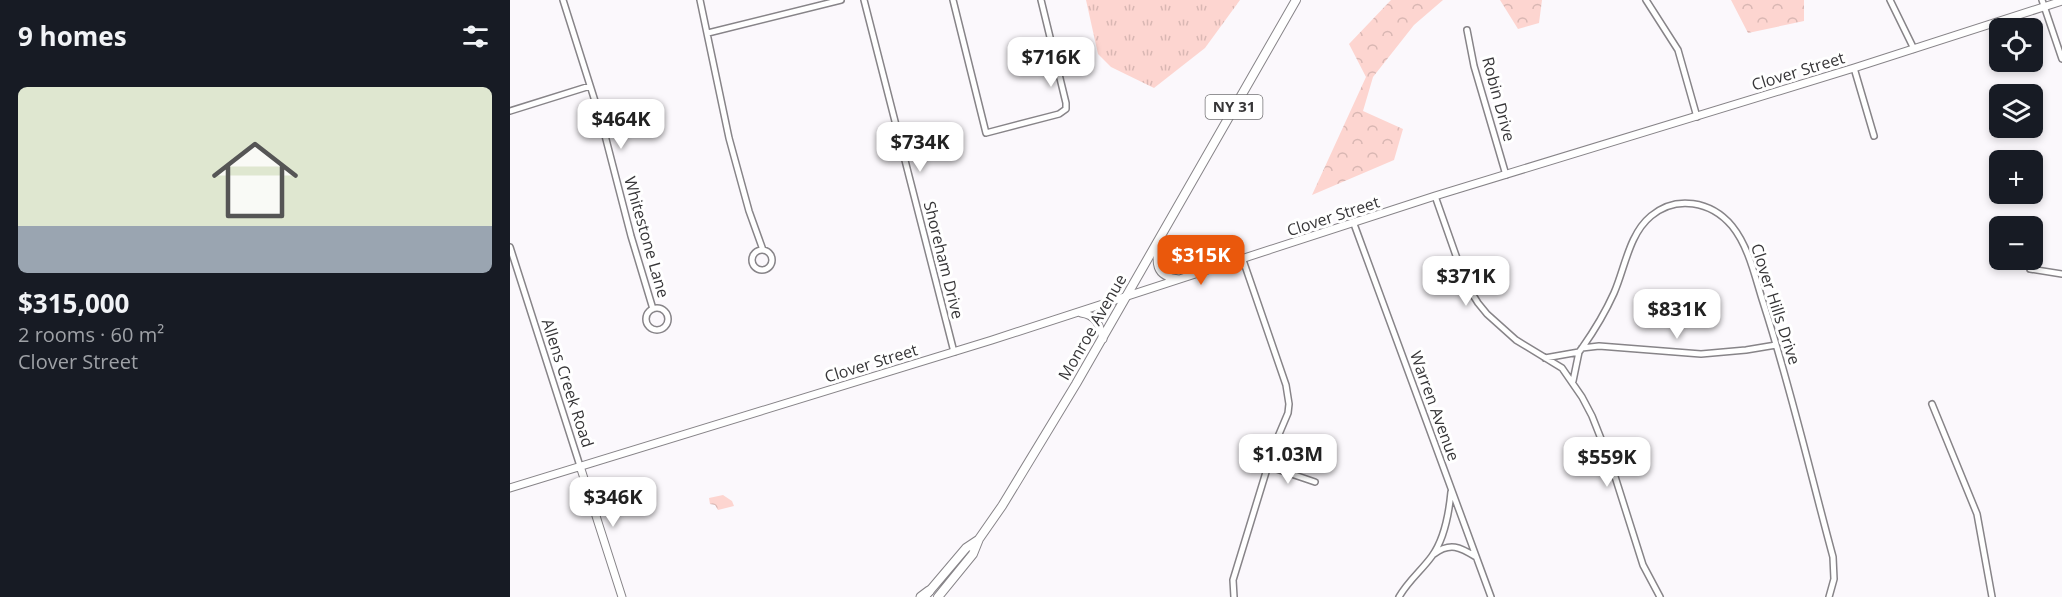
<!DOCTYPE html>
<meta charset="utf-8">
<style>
body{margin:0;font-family:"Open Sans",sans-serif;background:#242831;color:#f1f3f6;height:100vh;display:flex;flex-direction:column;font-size:22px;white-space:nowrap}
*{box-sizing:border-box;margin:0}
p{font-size:20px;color:#9ea1a6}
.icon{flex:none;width:33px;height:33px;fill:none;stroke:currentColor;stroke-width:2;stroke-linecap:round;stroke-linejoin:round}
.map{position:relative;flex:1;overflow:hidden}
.sheet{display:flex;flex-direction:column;background:#171b24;width:510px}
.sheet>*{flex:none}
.tools{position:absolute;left:1479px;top:18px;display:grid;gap:12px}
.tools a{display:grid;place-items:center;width:54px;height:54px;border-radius:9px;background:#171b24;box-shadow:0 3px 9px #0003;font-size:30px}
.price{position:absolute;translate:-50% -51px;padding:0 14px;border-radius:12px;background:#fff;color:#222;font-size:20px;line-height:39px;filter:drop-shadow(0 2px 3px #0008)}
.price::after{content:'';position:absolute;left:50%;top:36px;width:18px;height:14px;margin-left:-9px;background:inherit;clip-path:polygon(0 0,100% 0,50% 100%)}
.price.selected{background:#ea580c;color:#fff}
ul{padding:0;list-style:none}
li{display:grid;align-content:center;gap:12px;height:318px;padding:0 18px}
li span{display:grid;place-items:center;height:186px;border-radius:9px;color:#555}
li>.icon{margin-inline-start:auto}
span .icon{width:108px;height:108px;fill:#fffc;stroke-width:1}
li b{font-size:26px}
h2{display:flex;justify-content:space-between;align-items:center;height:72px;padding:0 18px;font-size:26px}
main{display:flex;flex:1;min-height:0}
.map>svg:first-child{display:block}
</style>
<main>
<section class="sheet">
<h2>9 homes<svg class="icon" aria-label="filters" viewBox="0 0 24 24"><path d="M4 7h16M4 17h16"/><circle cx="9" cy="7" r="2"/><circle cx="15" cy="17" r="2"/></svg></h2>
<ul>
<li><span style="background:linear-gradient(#dfe7d0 75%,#9aa5b1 0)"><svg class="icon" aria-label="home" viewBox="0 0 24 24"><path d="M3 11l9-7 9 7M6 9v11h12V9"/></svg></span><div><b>$315,000</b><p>2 rooms · 60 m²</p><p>Clover Street</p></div></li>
</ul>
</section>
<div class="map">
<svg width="1552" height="597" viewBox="0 0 1552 597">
<defs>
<pattern id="grass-tufts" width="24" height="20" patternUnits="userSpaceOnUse" patternTransform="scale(1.5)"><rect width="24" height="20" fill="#fdd5d0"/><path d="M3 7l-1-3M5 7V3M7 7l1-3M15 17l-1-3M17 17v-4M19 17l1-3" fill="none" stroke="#d9b7b3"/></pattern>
<pattern id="forest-crowns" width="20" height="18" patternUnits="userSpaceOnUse" patternTransform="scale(1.5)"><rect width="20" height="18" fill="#fdd5d0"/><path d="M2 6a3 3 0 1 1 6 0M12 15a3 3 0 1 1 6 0" fill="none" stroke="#d9b7b3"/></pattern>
</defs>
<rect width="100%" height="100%" fill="#fbf8fc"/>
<path fill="url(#grass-tufts)" d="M 576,0 L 730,0 L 695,48 L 644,88 L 601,67 L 588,54 Z"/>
<path fill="url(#forest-crowns)" d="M 881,0 L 933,0 L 904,25 L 863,77 L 853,111 L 893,129 L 884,160 L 802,195 L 856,77 L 839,44 Z
M 990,0 L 1032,0 L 1029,23 L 1008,29 Z
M 1221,0 L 1294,0 L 1294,21 L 1238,33 Z
M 213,495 L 222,501 L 224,506 L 208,510 L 205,505 L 200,504 L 199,498 Z"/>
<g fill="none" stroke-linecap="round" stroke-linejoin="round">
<defs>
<path id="street" d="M 53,0 L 91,120 L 121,236 L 143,309
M 190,0 L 219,138 L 239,211 L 253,250
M 354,0 L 444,352
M 443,0 L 476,133 L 549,114 L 556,109 L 556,103 L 531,0
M 1136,0 L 1168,50 L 1187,117
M 1380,0 L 1404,49
M 1532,0 L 1552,59
M 957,30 L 964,66 L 996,175
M 198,33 L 331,0
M 1344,68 L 1364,136
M 0,111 L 80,86
M 925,196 L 956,284 L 968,303 L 977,314 L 1006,340 L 1052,368 L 1072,397 L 1082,416 L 1101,464 L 1133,565 L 1150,597
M 844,224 L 981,597
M 0,247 L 70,466
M242 260a10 10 0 1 1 20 0a10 10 0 1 1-20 0Z
M 1520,269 L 1552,274
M136 319a11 11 0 1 1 22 0a11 11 0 1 1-22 0Z
M 1072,348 L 1089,346 L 1191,354 L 1236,350 L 1266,345
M 1035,358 L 1069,352 L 1072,348 C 1084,331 1095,313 1104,293 C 1115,268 1119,234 1141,216 C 1166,195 1201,201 1222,226 C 1239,247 1245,277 1253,302 C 1280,385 1300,472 1323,557 L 1324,579 L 1319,597
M 1063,381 L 1069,352
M 1422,404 L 1467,514 L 1482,597
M 758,466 L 805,482
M 924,554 C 940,542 950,547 966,557
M 724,597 L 723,580 L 764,446 L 778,413 L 779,404 L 776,385 L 733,260
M 889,597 C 898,581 912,570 922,556 C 935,538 939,513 941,492"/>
<path id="secondary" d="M 649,241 C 646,261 643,277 669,279
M 571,313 C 586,315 590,325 593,339
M 70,466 L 112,597
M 0,488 L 482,340 L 925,196 L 1344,68 L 1552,1"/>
<path id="primary" d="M 417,594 L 456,548 L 468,540
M 428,597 L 463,554 L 469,539 L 492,506 L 566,384 L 786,0"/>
<path id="highway" d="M 411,597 L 419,591"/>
</defs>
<use href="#street" stroke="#878488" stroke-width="8"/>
<use href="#secondary" stroke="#878488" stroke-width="9"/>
<use href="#primary" stroke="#878488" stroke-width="10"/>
<use href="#highway" stroke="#878488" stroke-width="11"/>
<use href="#street" stroke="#fff" stroke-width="5"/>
<use href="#secondary" stroke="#fff" stroke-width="7"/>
<use href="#primary" stroke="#fff" stroke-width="8"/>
<use href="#highway" stroke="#fff" stroke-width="9"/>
</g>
<g text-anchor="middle" stroke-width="6" stroke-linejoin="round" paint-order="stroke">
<rect fill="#fff" stroke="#737274" stroke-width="1.5" x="695.5" y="95" width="57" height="24" rx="4.5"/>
<g font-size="15" font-weight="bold" fill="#373638">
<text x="724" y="112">NY 31</text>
</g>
<g font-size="16" fill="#373638" stroke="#fff">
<text transform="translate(1288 71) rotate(-17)" y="6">Clover Street</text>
<text transform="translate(989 99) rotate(75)" y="6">Robin Drive</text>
<text transform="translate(823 216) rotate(-18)" y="6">Clover Street</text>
<text transform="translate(137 237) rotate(74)" y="6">Whitestone Lane</text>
<text transform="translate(434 260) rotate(76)" y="6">Shoreham Drive</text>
<text transform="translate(1266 304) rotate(72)" y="6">Clover Hills Drive</text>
<text transform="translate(582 327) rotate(-60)" y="6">Monroe Avenue</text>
<text transform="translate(361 363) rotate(-17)" y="6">Clover Street</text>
<text transform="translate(58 383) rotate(72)" y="6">Allens Creek Road</text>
<text transform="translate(925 406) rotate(70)" y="6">Warren Avenue</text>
</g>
</g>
</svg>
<div class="tools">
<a><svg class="icon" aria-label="locate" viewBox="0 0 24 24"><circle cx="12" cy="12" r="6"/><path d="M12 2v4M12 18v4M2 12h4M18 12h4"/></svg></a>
<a><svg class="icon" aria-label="layers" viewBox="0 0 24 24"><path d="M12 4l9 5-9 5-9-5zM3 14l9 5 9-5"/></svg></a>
<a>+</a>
<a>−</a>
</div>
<b class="price" style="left:541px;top:88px">$716K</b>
<b class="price" style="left:111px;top:150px">$464K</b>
<b class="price" style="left:410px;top:173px">$734K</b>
<b class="price selected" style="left:691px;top:286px">$315K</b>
<b class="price" style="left:956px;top:307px">$371K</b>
<b class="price" style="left:1167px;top:340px">$831K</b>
<b class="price" style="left:778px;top:485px">$1.03M</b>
<b class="price" style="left:1097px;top:488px">$559K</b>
<b class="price" style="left:103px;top:528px">$346K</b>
</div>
</main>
